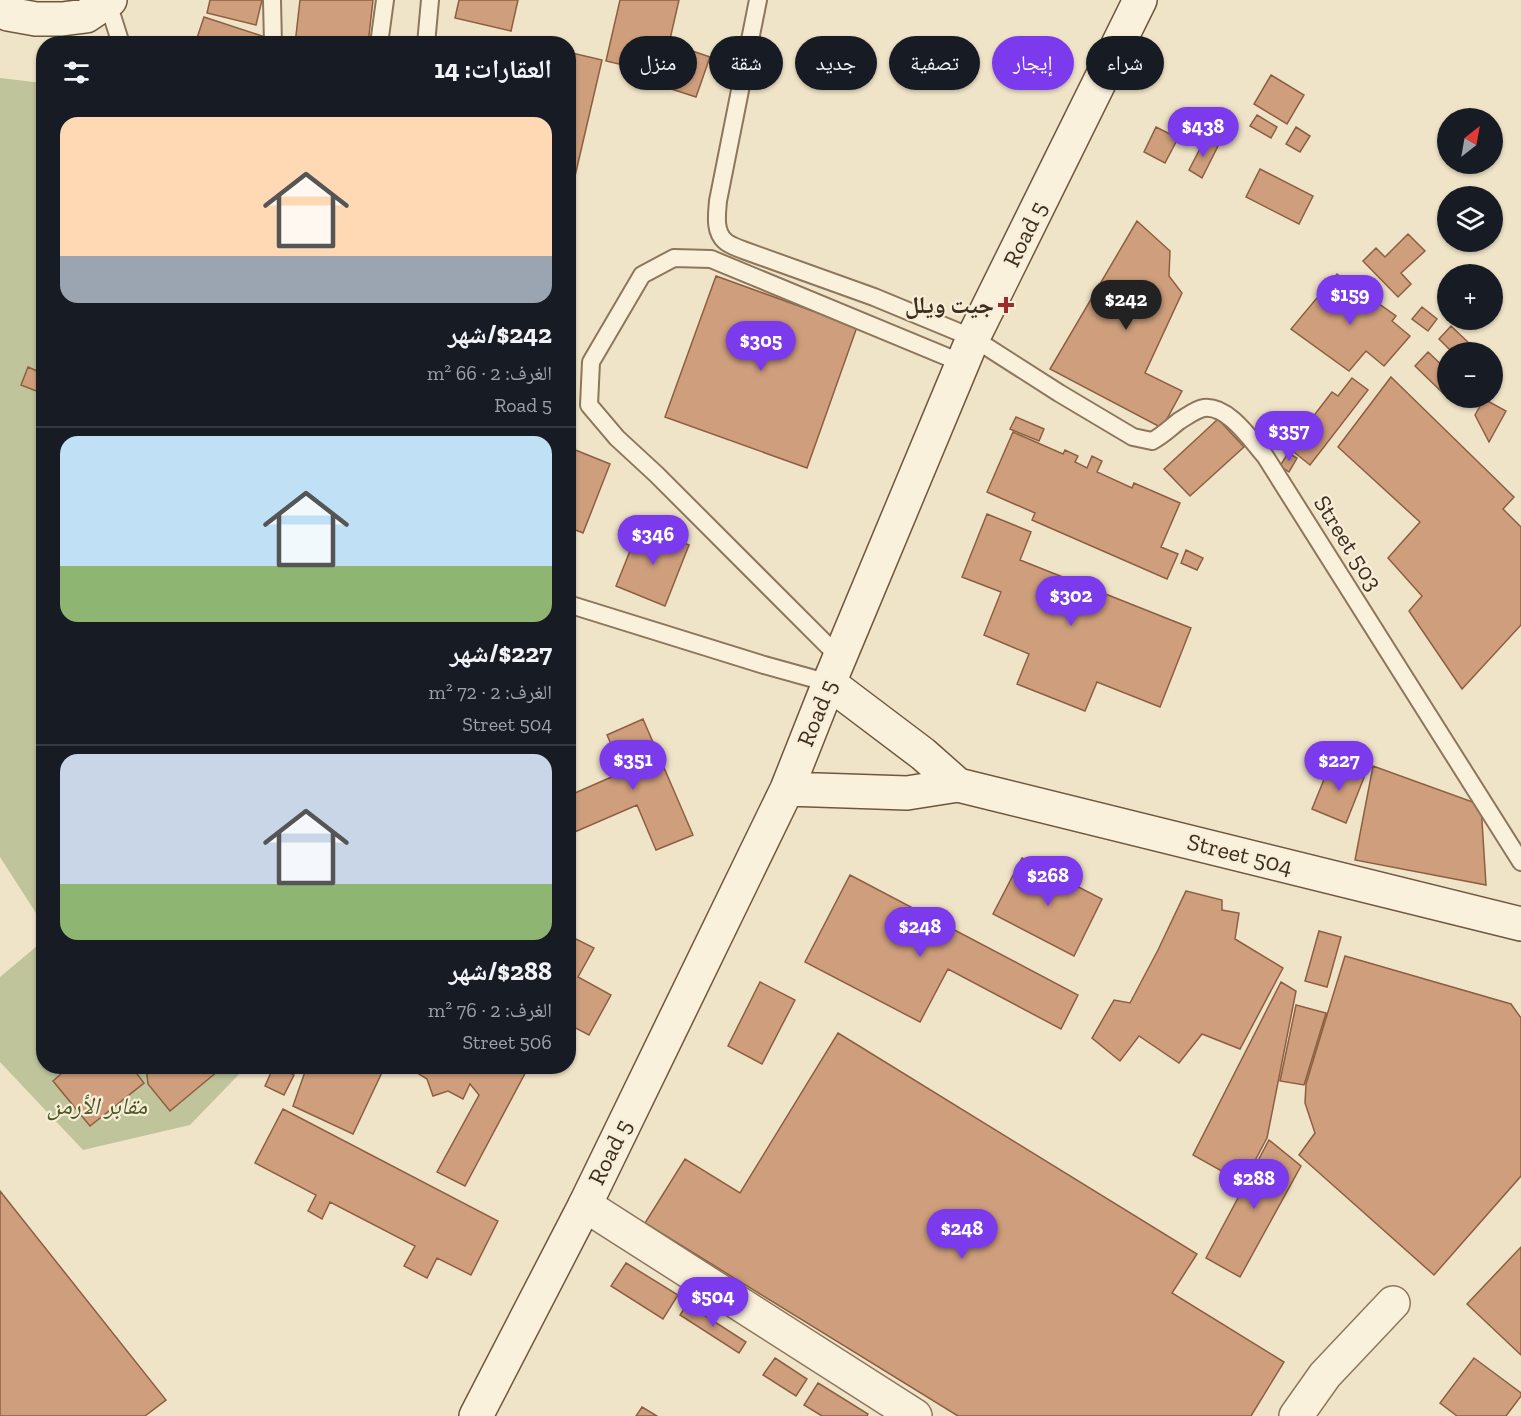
<!DOCTYPE html>
<html lang="ar">
<meta charset="utf-8">
<style>
body{margin:0;font-family:"Zilla Slab","Noto Naskh Arabic",serif;background:#20242c;color:#f1f3f6;direction:rtl;height:100vh;display:flex;flex-direction:column;font-size:22px;white-space:nowrap}
*{box-sizing:border-box;margin:0}
p{font-size:20px;color:#9ea1a6}
.icon{flex:none;width:33px;height:33px;fill:none;stroke:currentColor;stroke-width:2;stroke-linecap:round;stroke-linejoin:round}
.map{position:relative;flex:1;overflow:hidden;direction:ltr}
.details{position:absolute;left:36px;top:36px;width:540px;height:1038px;display:flex;flex-direction:column;background:#171b24;border-radius:24px;box-shadow:0 2px 4px #0004;direction:rtl}
.details>*{flex:none}
.banner{position:absolute;left:594px;top:36px;width:570px;height:54px;direction:rtl;display:flex;gap:12px}
.needle{width:39px;rotate:31deg}
.tools{position:absolute;left:1437px;top:108px;display:grid;gap:12px}
.tools a{display:grid;place-items:center;width:66px;height:66px;border-radius:50%;background:#171b24;box-shadow:0 2px 4px #0004;font-size:30px}
.price{position:absolute;translate:-50% -51px;padding:0 14px;border-radius:21px;background:#7c3aed;color:#fff;font-size:20px;line-height:39px;filter:drop-shadow(0 2px 3px #0008)}
.price::after{content:'';position:absolute;left:50%;top:36px;width:18px;height:14px;margin-left:-9px;background:inherit;clip-path:polygon(0 0,100% 0,50% 100%)}
.price.current{background:#222;color:#fff}
ul{padding:0;list-style:none}
li{display:grid;align-content:center;gap:12px;height:318px;padding:0 24px}
li+li{border-top:2px solid #363941}
li span{display:grid;place-items:center;height:186px;border-radius:18px;color:#555}
li>.icon{margin-inline-start:auto}
span .icon{width:108px;height:108px;fill:#fffc;stroke-width:1}
li b{font-size:26px}
h2{display:flex;justify-content:space-between;align-items:center;height:72px;padding:0 24px;font-size:26px}
.chip{padding:0 21px;border-radius:27px;background:#171b24;box-shadow:0 2px 4px #0004;font-size:21px;line-height:54px}
.chip.current{background:#7c3aed;color:#fff}
.map>svg:first-child{display:block}
</style>
<div class="map">
<svg width="1521" height="1416" viewBox="0 0 1521 1416">
<rect width="100%" height="100%" fill="#f0e4c8"/>
<path fill="#bfc49a" d="M 0,78 L 43,83 L 43,924 L 0,857 Z
M 43,941 L 44,1066 L 246,1067 L 190,1125 L 83,1150 L 0,1062 L 0,977 Z"/>
<path fill="#cf9f7d" stroke="#8d5f41" stroke-width="1.5" d="M 210,0 L 262,0 L 256,25 L 207,13 Z
M 300,0 L 373,0 L 368,44 L 295,44 Z
M 459,0 L 518,0 L 511,31 L 455,18 Z
M 620,0 L 679,0 L 662,74 L 606,61 Z
M 204,17 L 265,37 L 263,44 L 195,44 Z
M 675,45 L 710,57 L 696,97 L 662,86 Z
M 568,52 L 602,60 L 569,202 L 568,202 Z
M 1271,75 L 1304,95 L 1287,124 L 1254,104 Z
M 1257,115 L 1277,127 L 1271,138 L 1250,126 Z
M 1156,127 L 1178,138 L 1165,163 L 1144,152 Z
M 1296,127 L 1310,136 L 1300,152 L 1286,144 Z
M 1205,139 L 1218,146 L 1202,178 L 1189,170 Z
M 1260,169 L 1313,196 L 1299,224 L 1246,197 Z
M 1137,221 L 1170,251 L 1169,276 L 1182,293 L 1145,373 L 1182,391 L 1162,428 L 1050,369 Z
M 1408,234 L 1425,251 L 1401,273 L 1411,284 L 1398,297 L 1363,261 L 1376,248 L 1385,257 Z
M 1337,274 L 1396,316 L 1392,321 L 1410,336 L 1384,366 L 1366,351 L 1349,371 L 1291,329 Z
M 716,276 L 857,327 L 807,468 L 665,417 Z
M 1422,307 L 1437,319 L 1428,331 L 1412,319 Z
M 1451,326 L 1471,345 L 1464,352 L 1452,352 L 1439,339 Z
M 1428,352 L 1448,371 L 1447,397 L 1415,366 Z
M 28,367 L 44,374 L 44,394 L 21,385 Z
M 1391,377 L 1514,497 L 1503,509 L 1521,527 L 1521,625 L 1462,689 L 1409,611 L 1422,596 L 1388,558 L 1420,522 L 1338,447 Z
M 1352,378 L 1368,390 L 1310,465 L 1289,448 L 1332,392 L 1338,396 Z
M 1484,399 L 1506,411 L 1489,442 L 1475,415 Z
M 1016,417 L 1044,429 L 1039,441 L 1010,429 Z
M 1218,419 L 1244,447 L 1190,496 L 1164,469 Z
M 1013,432 L 1063,454 L 1065,450 L 1078,456 L 1075,462 L 1087,468 L 1092,456 L 1102,461 L 1097,472 L 1132,488 L 1134,483 L 1180,503 L 1161,547 L 1178,554 L 1167,579 L 1032,520 L 1035,513 L 987,492 Z
M 568,447 L 610,464 L 583,533 L 568,527 Z
M 1288,453 L 1297,458 L 1289,472 L 1280,466 Z
M 987,514 L 1031,532 L 1020,560 L 1191,628 L 1160,707 L 1097,682 L 1085,711 L 1017,684 L 1029,654 L 984,635 L 1001,592 L 962,577 Z
M 640,526 L 689,545 L 665,606 L 616,586 Z
M 1186,550 L 1203,558 L 1197,570 L 1181,563 Z
M 643,719 L 693,835 L 656,850 L 637,805 L 570,834 L 568,831 L 568,796 L 623,772 L 607,735 Z
M 1331,762 L 1365,775 L 1346,823 L 1312,809 Z
M 1373,766 L 1481,805 L 1486,885 L 1355,860 Z
M 1022,858 L 1102,899 L 1074,956 L 993,914 Z
M 850,875 L 1078,995 L 1061,1029 L 948,969 L 920,1022 L 805,962 Z
M 1186,891 L 1222,900 L 1222,910 L 1239,913 L 1235,939 L 1283,968 L 1240,1049 L 1202,1034 L 1179,1063 L 1139,1036 L 1120,1061 L 1092,1038 L 1114,1000 L 1130,1003 L 1158,950 Z
M 1319,931 L 1341,937 L 1327,987 L 1305,981 Z
M 568,935 L 594,948 L 578,977 L 611,995 L 589,1035 L 568,1024 Z
M 1345,956 L 1511,1004 L 1521,1018 L 1521,1176 L 1434,1275 L 1299,1155 L 1315,1133 L 1305,1103 L 1306,1084 Z
M 760,982 L 795,1000 L 762,1064 L 728,1046 Z
M 1281,982 L 1296,991 L 1267,1138 L 1243,1183 L 1193,1155 Z
M 1296,1005 L 1326,1013 L 1304,1085 L 1280,1081 Z
M 838,1033 L 1197,1254 L 1172,1293 L 1284,1362 L 1251,1416 L 958,1416 L 645,1223 L 685,1159 L 740,1193 Z
M 70,1066 L 131,1066 L 144,1083 L 90,1126 L 53,1081 Z
M 146,1066 L 224,1066 L 170,1111 L 148,1084 Z
M 274,1066 L 277,1066 L 294,1075 L 284,1095 L 265,1086 Z
M 307,1066 L 385,1066 L 353,1134 L 293,1106 Z
M 416,1066 L 529,1066 L 465,1186 L 437,1172 L 479,1095 L 470,1084 L 463,1099 L 448,1091 L 433,1096 L 427,1079 L 414,1071 Z
M 283,1109 L 498,1221 L 471,1275 L 437,1258 L 427,1278 L 404,1266 L 415,1246 L 330,1202 L 322,1219 L 308,1211 L 316,1195 L 255,1163 Z
M 1269,1140 L 1301,1166 L 1240,1277 L 1206,1258 Z
M 0,1191 L 166,1400 L 145,1416 L 0,1416 Z
M 1521,1247 L 1521,1355 L 1467,1304 Z
M 626,1263 L 678,1295 L 663,1319 L 611,1286 Z
M 687,1304 L 746,1342 L 739,1353 L 680,1315 Z
M 775,1358 L 807,1379 L 796,1396 L 763,1375 Z
M 1474,1358 L 1521,1393 L 1521,1396 L 1506,1416 L 1457,1416 L 1440,1403 Z
M 818,1383 L 868,1414 L 867,1416 L 822,1416 L 804,1405 Z
M 642,1407 L 657,1416 L 636,1416 Z"/>
<g fill="none" stroke-linecap="round" stroke-linejoin="round">
<defs>
<path id="lane" d="M 272,0 L 273,44
M 758,0 L 718,201 C 717,214 714,231 725,241 C 729,245 738,248 743,250 L 874,297 L 973,338 L 1059,393 L 1133,437 L 1152,441 C 1162,436 1170,428 1179,421 C 1186,417 1196,409 1204,408 C 1228,405 1251,440 1265,456 L 1521,862
M 108,3 L 121,44
M 379,44 L 385,0
M 426,44 L 430,0
M 568,604 L 764,665 L 829,683
M 840,658 L 656,474 L 617,438 L 589,405 L 591,362 L 642,275 L 674,258 L 711,259 L 962,363"/>
<path id="street" d="M 585,1205 L 915,1416
M 1296,1416 L 1325,1375 L 1393,1303"/>
<path id="secondary" d="M 0,11 L 8,14 L 36,19 L 62,19 L 86,16 L 110,0
M 829,683 L 923,754 L 958,785
M 787,789 L 907,793 L 958,785 L 1521,924
M 476,1416 L 585,1205 L 787,789 L 829,683 L 973,338 L 1140,0"/>
</defs>
<use href="#lane" stroke="#8d765c" stroke-width="20"/>
<use href="#street" stroke="#8d765c" stroke-width="36"/>
<use href="#secondary" stroke="#6f573f" stroke-width="36"/>
<use href="#lane" stroke="#faf1dc" stroke-width="16"/>
<use href="#street" stroke="#faf1dc" stroke-width="33"/>
<use href="#secondary" stroke="#faf1dc" stroke-width="33"/>
</g>
<path fill="#9e2a2b" stroke="#f7eed8" stroke-width="2" d="M1003 296h6v6h6v6h-6v6h-6v-6h-6v-6h6z"/>
<g text-anchor="middle" stroke-width="4.5" stroke-linejoin="round" paint-order="stroke">
<g font-size="24" fill="#3d2e20" stroke="#f7eed8">
<text transform="translate(1025 234) rotate(-64)" y="8">Road 5</text>
<text transform="translate(1348 543) rotate(58)" y="8">Street 503</text>
<text transform="translate(817 713) rotate(-68)" y="8">Road 5</text>
<text transform="translate(1240 854) rotate(14)" y="8">Street 504</text>
<text transform="translate(610 1152) rotate(-64)" y="8">Road 5</text>
</g>
<g font-size="24" font-weight="bold" fill="#3d2e20" stroke="#f7eed8" text-anchor="end">
<text x="994" y="313">جيت ويلل</text>
</g>
<g font-size="24" font-style="italic" fill="#4d5a26" stroke="#f7eed8">
<text x="97" y="1114">مقابر الأرمن</text>
</g>
</g>
</svg>
<div class="tools">
<a><svg class="needle" viewBox="-14 -14 28 28"><path d="M0-13l5 13h-10z" fill="#e53935"/><path d="M0 13l5-13h-10z" fill="#9ea1a6"/></svg></a>
<a><svg class="icon" aria-label="layers" viewBox="0 0 24 24"><path d="M12 4l9 5-9 5-9-5zM3 14l9 5 9-5"/></svg></a>
<a>+</a>
<a>−</a>
</div>
<b class="price" style="left:1203px;top:158px">$438</b>
<b class="price" style="left:1350px;top:326px">$159</b>
<b class="price current" style="left:1126px;top:331px">$242</b>
<b class="price" style="left:761px;top:372px">$305</b>
<b class="price" style="left:1289px;top:462px">$357</b>
<b class="price" style="left:653px;top:566px">$346</b>
<b class="price" style="left:1071px;top:627px">$302</b>
<b class="price" style="left:633px;top:791px">$351</b>
<b class="price" style="left:1339px;top:792px">$227</b>
<b class="price" style="left:1048px;top:907px">$268</b>
<b class="price" style="left:920px;top:958px">$248</b>
<b class="price" style="left:1254px;top:1210px">$288</b>
<b class="price" style="left:962px;top:1260px">$248</b>
<b class="price" style="left:713px;top:1328px">$504</b>
<div class="banner">
<a class="chip">شراء</a>
<a class="chip current">إيجار</a>
<a class="chip">تصفية</a>
<a class="chip">جديد</a>
<a class="chip">شقة</a>
<a class="chip">منزل</a>
</div>
<section class="details">
<h2>العقارات: 14<svg class="icon" aria-label="filters" viewBox="0 0 24 24"><path d="M4 7h16M4 17h16"/><circle cx="9" cy="7" r="2"/><circle cx="15" cy="17" r="2"/></svg></h2>
<ul>
<li><span style="background:linear-gradient(#ffd9b3 75%,#9aa5b1 0)"><svg class="icon" aria-label="home" viewBox="0 0 24 24"><path d="M3 11l9-7 9 7M6 9v11h12V9"/></svg></span><div><b>$242/شهر</b><p>الغرف: 2 · 66 m²</p><p>Road 5</p></div></li>
<li><span style="background:linear-gradient(#bfe0f5 70%,#8fb573 0)"><svg class="icon" aria-label="home" viewBox="0 0 24 24"><path d="M3 11l9-7 9 7M6 9v11h12V9"/></svg></span><div><b>$227/شهر</b><p>الغرف: 2 · 72 m²</p><p>Street 504</p></div></li>
<li><span style="background:linear-gradient(#c9d6e8 70%,#8fb573 0)"><svg class="icon" aria-label="home" viewBox="0 0 24 24"><path d="M3 11l9-7 9 7M6 9v11h12V9"/></svg></span><div><b>$288/شهر</b><p>الغرف: 2 · 76 m²</p><p>Street 506</p></div></li>
</ul>
</section>
</div>
